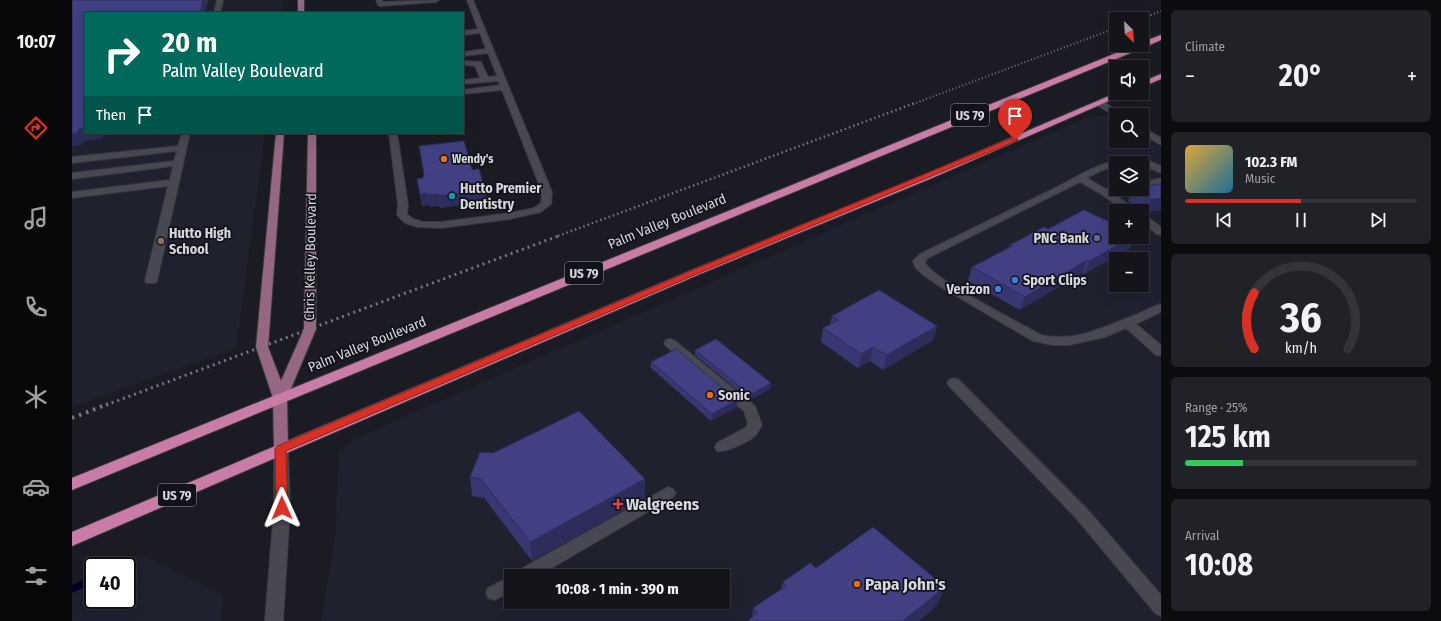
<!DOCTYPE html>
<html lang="en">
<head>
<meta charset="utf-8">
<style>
  :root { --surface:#14151a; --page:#212227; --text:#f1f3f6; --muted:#9d9fa2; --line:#333439; --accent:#d93025 }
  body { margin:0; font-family:"Fira Sans Condensed",sans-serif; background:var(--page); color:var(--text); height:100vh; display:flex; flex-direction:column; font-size:15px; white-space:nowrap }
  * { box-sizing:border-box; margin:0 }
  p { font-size:13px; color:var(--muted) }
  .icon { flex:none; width:22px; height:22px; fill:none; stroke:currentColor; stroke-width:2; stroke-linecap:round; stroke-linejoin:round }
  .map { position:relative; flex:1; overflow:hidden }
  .sheet { display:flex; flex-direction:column; gap:10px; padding:10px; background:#0b0c0e; width:280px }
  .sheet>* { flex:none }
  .guide { position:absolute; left:12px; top:12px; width:380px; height:122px; border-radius:0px; box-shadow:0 4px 16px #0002,0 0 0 1px var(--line); background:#00695c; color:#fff; overflow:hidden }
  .needle { width:26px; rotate:156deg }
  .tools { position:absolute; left:1037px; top:12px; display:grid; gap:8px }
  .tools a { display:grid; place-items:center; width:40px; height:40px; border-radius:0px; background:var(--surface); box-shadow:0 4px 16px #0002,0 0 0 1px var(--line); font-size:20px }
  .speed { position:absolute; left:12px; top:557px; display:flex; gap:8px; font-size:20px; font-weight:700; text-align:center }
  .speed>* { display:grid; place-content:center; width:52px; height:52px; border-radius:50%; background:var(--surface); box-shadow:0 4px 16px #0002,0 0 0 1px var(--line); line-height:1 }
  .speed .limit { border:2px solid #111; border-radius:6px; background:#fff; color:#111 }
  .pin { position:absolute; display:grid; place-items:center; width:34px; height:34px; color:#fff; margin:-41px -17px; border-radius:50% 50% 50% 0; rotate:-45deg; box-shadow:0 0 4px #0007 }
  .pin .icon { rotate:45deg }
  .me { position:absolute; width:44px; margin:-22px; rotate:359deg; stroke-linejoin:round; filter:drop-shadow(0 0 3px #0008) }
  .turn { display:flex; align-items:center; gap:14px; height:84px; padding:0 12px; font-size:18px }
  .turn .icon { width:52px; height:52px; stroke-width:2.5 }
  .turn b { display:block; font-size:28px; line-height:34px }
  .then { display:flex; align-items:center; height:38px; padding:0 12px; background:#0003; gap:8px; font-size:15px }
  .big { font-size:30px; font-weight:700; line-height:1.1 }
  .sheet .widget { flex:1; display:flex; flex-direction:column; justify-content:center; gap:6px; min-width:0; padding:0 14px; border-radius:6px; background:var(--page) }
  .sheet .dial { align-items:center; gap:0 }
  .dial svg { height:104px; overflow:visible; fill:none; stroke:var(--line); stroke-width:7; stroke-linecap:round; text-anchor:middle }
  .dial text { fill:var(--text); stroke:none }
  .song { display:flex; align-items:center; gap:12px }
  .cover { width:48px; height:48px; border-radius:6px; background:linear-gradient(135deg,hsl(40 70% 55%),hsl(200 70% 35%)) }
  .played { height:4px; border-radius:2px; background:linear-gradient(90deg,var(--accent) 50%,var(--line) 50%) }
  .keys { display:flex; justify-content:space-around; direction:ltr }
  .heat { display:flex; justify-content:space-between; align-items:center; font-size:22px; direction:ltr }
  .charge { height:6px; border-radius:3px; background:linear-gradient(90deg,#34c759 25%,var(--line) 0) }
  .trip { position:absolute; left:432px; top:569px; width:226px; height:40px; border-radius:0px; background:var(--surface); box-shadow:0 4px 16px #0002,0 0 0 1px var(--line); font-weight:700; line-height:40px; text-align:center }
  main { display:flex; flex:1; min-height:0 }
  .dock { display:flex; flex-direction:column; width:72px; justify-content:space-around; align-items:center; background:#08080a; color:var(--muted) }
  .dock .icon { width:28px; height:28px }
  .dock .active { color:var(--accent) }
  .dock b { font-size:18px; color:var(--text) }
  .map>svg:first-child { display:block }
</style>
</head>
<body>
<main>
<nav class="dock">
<b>10:07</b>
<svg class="icon active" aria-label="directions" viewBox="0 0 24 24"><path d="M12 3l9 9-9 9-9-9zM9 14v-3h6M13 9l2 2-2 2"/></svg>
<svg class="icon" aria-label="music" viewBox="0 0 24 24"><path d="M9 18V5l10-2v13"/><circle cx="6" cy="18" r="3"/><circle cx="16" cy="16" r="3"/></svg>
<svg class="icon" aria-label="phone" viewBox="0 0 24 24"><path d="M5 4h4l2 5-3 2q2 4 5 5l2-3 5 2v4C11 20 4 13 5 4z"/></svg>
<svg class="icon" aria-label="climate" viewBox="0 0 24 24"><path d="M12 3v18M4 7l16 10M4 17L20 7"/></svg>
<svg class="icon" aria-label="car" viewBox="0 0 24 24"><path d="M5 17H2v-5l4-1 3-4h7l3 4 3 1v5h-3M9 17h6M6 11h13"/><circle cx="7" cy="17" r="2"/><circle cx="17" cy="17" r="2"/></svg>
<svg class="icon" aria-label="filters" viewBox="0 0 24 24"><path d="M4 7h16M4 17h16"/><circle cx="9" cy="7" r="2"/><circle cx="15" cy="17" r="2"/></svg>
</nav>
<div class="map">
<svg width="1089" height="621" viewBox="0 0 1089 621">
  <rect width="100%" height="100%" fill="#1b1c23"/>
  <g fill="#20212f" fill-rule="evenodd">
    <polygon points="0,0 211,0 209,13 13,13 13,133 193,133 164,348 0,407"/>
    <path d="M1030,115L1044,119V141H1070V135L1089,147V621H249L264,531L266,453L282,439L1018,116ZM1044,163H1070V189H1044ZM1044,211H1070V237H1044ZM1044,259H1070V285H1044ZM439,576H651V602H439Z"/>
    <polygon points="69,554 152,595 149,621 0,621 0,584 21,575 21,600 55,600 55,566 41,566"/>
  </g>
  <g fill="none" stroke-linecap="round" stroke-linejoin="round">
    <g stroke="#000024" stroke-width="7">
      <polyline points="49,566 52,565"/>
      <polyline points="0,589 21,579"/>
    </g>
    <defs>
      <g id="minor">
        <polygon points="145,0 151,0 148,13 142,13"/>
        <polygon points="304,0 310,0 311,2 367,0 364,2 308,6 306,5"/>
        <polygon points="395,0 401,0 480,192 479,204 469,212 438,219 369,228 346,227 333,223 325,215 326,205 317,133 325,133 336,205 335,214 341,219 351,222 369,222 438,213 462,208 469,203 470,192 430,90 391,94 391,90 428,85 426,81 391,84 391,80 408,78 403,66 391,65 391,61 409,62 416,77 425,76 416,53 391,56 391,52 414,49 408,33 391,35 391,31 406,29"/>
        <polygon points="1028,100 1031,101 1051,115 1044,115 1044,117 1025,105 1024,103"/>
        <polygon points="1070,127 1089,138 1089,145 1070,134"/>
        <polygon points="110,133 118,133 85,281 83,283 75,283 73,281 96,186 0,198 0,192 98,180 101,166 0,179 0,173 102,161 105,151 0,163 0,157 106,146"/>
        <path d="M1058,158C1069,158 1079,161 1089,166V173L1070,165V163H1044V166L1028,171L1015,178L1034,189L1044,187V189H1054L1052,191L1041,193L1065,211H1053L1029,194L1008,182L856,258L853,262C858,278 949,323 969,335C1004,342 1026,329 1058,317C1068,314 1078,307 1089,304V312L1064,324L1089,345V356L1084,355L1054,328L1033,337L997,345H981L961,341L867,286L851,275L843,267L841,261L848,254C891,233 934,212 977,191C1006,177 1024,162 1058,158Z"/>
        <polygon points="1089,178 1089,184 1070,188 1070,182"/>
        <polygon points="1070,215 1074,216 1089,227 1089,235 1085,234 1070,223"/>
        <path d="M598,339L602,340L683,406L690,425C688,428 686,433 683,436C676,442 653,453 645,451L643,447L645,443L673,428L676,424L672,411L594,346L592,343L594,340Z"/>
        <polygon points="882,378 887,380 1016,510 1089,595 1089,616 1083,613 1004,518 877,386 875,383 877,380"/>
        <polygon points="209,444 214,445 216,449 218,508 211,621 193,621 202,508 202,449 204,445"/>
        <polygon points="596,487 601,489 604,493 601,497 466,576 443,576 445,571"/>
        <polygon points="439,576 439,592 422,600 416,598 414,593 416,588"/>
      </g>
      <g id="major">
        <rect x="226" y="0" width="6" height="13"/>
        <polygon points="204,133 212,133 196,347 209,381 232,329 236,133 244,133 244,329 215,398 216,449 214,453 209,454 204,453 202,449 201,398 184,347"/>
      </g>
      <g id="highway">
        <polygon points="1089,35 1089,40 1073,47 0,490 0,478 1064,45 1070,45 1070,42"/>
        <polygon points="1089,74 1089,79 1070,87 1070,82"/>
        <polygon points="1044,93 1055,93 860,178 628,274 0,546 0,532 620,270 854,174"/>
      </g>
    </defs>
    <use href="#minor" stroke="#38383f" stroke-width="2"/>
    <use href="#major" stroke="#38383f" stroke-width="2"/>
    <use href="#highway" stroke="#38383f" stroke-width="2"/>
    <use href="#minor" fill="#474851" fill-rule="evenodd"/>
    <use href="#major" fill="#956783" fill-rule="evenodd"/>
    <use href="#highway" fill="#c97ca5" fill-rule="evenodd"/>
    <g stroke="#76777d" stroke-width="2" stroke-dasharray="1 2.5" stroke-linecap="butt">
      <polyline points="1069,19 1089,11"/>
      <polyline points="841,104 1044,28"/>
    </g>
    <polyline stroke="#76777d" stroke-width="2.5" stroke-dasharray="1.5 3" stroke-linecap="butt" points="486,236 843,103"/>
    <polyline stroke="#76777d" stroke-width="3" stroke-dasharray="2 4" stroke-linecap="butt" points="34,405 489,235"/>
    <polyline stroke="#76777d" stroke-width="4" stroke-dasharray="2.5 5" stroke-linecap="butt" points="0,418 36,404"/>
  </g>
  <g fill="#373771">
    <polygon points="400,170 413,190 415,201 368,208 367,206 357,207 357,205 350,206 345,179"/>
    <polygon points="1089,184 1089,210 1074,212 1056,201 1061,189 1070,189"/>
    <polygon points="976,229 1058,248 1012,274 1010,273 948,310 896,281 900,267 937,247 938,245"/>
    <polygon points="760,316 865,326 861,340 811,370 798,361 786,368 749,342 751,328 758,325"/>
    <polygon points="623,350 699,383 699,388 678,400 623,355"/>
    <polygon points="579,362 665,407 639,421 579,368"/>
    <polygon points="398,477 573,498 460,561 412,498 400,496"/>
    <polygon points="744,568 865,605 847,621 675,621 680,618 681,608 709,589 711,582"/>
  </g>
  <g fill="#2d2d5c">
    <polygon points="131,0 136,0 133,13 128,13"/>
    <polygon points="13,128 13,133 39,133 39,134 32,135 30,139 12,141 9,145 0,146 0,134 7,129"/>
    <polygon points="413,190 415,201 368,208 366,196"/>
    <polygon points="355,193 357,205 350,206 348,194"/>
    <polygon points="366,194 367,206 357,207 356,195"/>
    <polygon points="1089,198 1089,210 1074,212 1079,200"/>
    <polygon points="1060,237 1063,237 1058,248 1012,274 1018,261"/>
    <polygon points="1015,260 1010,273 948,310 953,297"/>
    <polygon points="865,326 861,340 811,370 815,355"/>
    <polygon points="801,347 798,361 786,368 789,354"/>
    <polygon points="699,383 699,388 678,400 678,395"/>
    <polygon points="665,400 665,407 639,421 640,414"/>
    <polygon points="573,479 573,498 460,561 458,542"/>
    <polygon points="873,587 865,605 847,621 831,621"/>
  </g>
  <g fill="#404083" stroke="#2d2d5c">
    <polygon points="0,0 131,0 128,13 13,13 13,128 7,129 5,133 0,134"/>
    <polygon points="392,141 400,170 407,169 413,190 366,196 366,194 356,195 355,193 348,194 345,179 351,178 352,174 347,146"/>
    <polygon points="1089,184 1089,198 1079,200 1063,189 1070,189 1070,187"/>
    <polygon points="1012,210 1044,225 1044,237 1060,237 1018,261 1015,260 953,297 900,267 941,246 938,245 972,227 976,229"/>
    <polygon points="807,290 865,326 815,355 801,347 789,354 751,328 767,320 760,316"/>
    <polygon points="644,339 699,383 678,395 623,350"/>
    <polygon points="604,349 665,400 640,414 579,362"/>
    <polygon points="507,411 573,479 458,542 409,479 398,477 408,452 421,453"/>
    <polygon points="801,527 873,587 831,621 675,621 686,613 681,608 714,586 711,582 738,563 744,568"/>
  </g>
  <polygon fill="#d93025" stroke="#8d1f18" points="940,138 946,140 627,273 214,451 216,508 214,512 210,513 206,512 204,508 203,449 205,446 621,270"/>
  <g fill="#e8710a" stroke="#12131a" stroke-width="1.5">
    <circle cx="372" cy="159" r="4"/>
    <circle cx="638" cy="395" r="4"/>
    <circle cx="785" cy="584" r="4"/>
  </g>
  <circle fill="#0f9aa8" stroke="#12131a" stroke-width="1.5" cx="380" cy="196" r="4"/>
  <circle fill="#5c6f8a" stroke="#12131a" stroke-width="1.5" cx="1025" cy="238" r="4"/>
  <circle fill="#8d6e63" stroke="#12131a" stroke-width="1.5" cx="89" cy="241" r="4"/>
  <g fill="#3f7fe0" stroke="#12131a" stroke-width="1.5">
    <circle cx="943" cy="280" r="4"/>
    <circle cx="926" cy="289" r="4"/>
  </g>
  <path fill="#e0444e" stroke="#12131a" stroke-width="1.5" d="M544 498h4v4h4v4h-4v4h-4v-4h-4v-4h4z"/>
  <g text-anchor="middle" stroke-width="3.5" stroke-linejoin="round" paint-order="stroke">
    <g font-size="12" font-weight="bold" fill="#d6d7dc" stroke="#12131a" text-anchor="start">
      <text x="380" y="163">Wendy's</text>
    </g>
    <g fill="#12131a" stroke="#9b9ca2" stroke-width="1">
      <rect x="879" y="104" width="38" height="22" rx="3"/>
      <rect x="493" y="262" width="38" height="22" rx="3"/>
      <rect x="86" y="484" width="38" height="22" rx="3"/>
    </g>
    <g font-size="13" font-weight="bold" fill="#d6d7dc">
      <text x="898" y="120">US 79</text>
      <text x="512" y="278">US 79</text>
      <text x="105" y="500">US 79</text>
    </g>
    <g font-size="14" font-weight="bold" fill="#d6d7dc" stroke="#12131a" text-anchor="start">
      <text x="388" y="193">Hutto Premier<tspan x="388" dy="16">Dentistry</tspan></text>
      <text x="97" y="238">Hutto High<tspan x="97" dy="16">School</tspan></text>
      <text x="1017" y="243" text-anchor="end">PNC Bank</text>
      <text x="951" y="285">Sport Clips</text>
      <text x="918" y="294" text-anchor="end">Verizon</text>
      <text x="646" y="400">Sonic</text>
    </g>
    <g font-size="14" fill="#d6d7dc" stroke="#12131a">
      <text transform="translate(595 221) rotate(-22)" y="5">Palm Valley Boulevard</text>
      <text transform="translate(238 257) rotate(-89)" y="5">Chris Kelley Boulevard</text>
      <text transform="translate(295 344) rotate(-22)" y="5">Palm Valley Boulevard</text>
    </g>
    <g font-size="17" font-weight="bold" fill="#d6d7dc" stroke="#12131a" text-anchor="start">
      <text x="554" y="510">Walgreens</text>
      <text x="793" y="590">Papa John's</text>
    </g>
  </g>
</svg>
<div class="tools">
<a><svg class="needle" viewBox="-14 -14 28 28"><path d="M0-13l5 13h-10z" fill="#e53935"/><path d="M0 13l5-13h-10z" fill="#9d9fa2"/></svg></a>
<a><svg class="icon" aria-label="sound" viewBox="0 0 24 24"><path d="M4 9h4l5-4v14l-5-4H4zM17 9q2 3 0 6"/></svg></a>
<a><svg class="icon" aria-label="search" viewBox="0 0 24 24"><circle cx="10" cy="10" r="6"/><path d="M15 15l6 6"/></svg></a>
<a><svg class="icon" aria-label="layers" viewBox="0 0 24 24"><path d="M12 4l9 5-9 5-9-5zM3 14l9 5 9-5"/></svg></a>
<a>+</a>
<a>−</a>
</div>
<div class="speed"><div class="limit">40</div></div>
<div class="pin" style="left:943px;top:140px;background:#d93025"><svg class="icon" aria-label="arrive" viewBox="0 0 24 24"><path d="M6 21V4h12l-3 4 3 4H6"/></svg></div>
<svg class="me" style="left:210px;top:508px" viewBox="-20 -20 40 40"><path d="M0-17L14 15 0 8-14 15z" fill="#d93025" stroke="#fff" stroke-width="4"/></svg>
<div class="trip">10:08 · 1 min · 390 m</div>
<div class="guide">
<div class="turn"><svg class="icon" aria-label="right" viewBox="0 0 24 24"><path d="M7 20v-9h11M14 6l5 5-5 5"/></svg><div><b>20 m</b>Palm Valley Boulevard</div></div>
<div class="then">Then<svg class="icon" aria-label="arrive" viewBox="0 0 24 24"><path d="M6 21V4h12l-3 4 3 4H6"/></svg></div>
</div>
</div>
<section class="sheet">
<div class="widget"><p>Climate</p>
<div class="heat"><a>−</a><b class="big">20°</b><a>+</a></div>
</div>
<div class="widget">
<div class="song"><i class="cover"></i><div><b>102.3 FM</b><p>Music</p></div></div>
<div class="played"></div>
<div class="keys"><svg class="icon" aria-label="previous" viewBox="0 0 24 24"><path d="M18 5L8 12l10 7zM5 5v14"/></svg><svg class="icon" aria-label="pause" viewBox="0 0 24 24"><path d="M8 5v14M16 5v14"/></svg><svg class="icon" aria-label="next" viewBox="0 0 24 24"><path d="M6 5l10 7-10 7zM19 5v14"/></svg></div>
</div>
<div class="widget dial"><svg viewBox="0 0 100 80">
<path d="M14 69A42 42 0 1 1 86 69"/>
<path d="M14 69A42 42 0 0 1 14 26" stroke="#d93025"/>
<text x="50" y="56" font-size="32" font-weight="700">36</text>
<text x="50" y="72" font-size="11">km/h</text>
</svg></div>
<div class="widget"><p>Range · 25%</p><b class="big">125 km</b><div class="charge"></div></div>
<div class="widget"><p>Arrival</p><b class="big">10:08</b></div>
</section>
</main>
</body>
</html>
